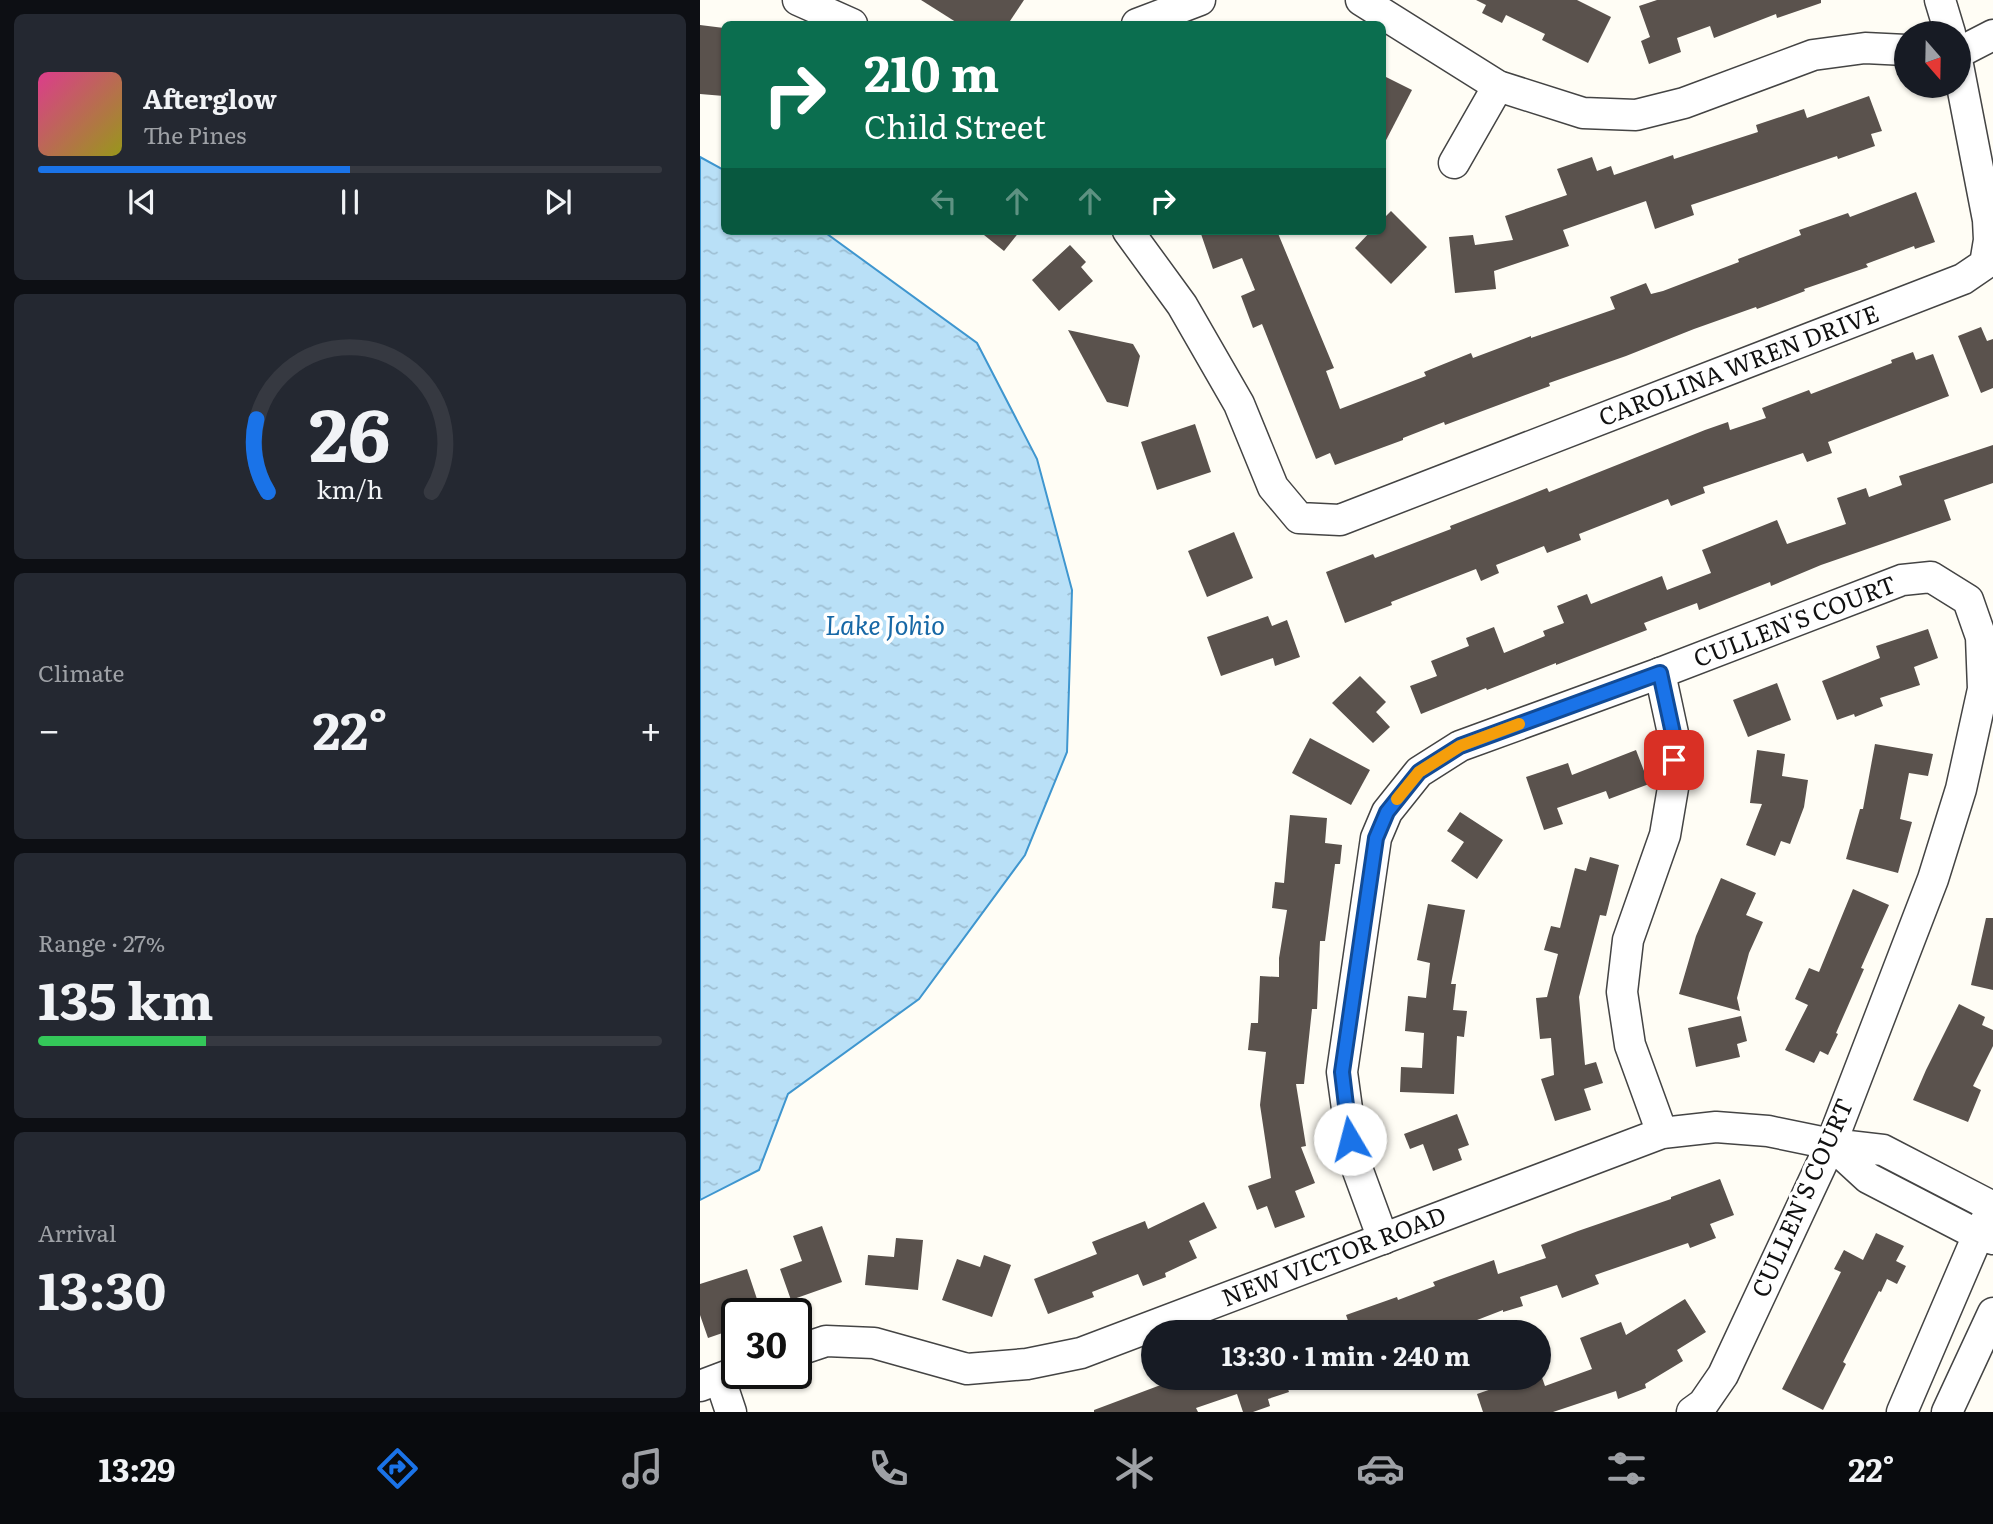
<!DOCTYPE html>
<html lang="en">
<head>
<meta charset="utf-8">
<style>
  :root { --surface:#171b24; --page:#242831; --text:#f1f3f6; --muted:#9ea1a6; --line:#363941; --accent:#1a73e8 }
  body { margin:0; font-family:Literata,serif; background:var(--page); color:var(--text); height:100vh; display:flex; flex-direction:column; font-size:26px; white-space:nowrap }
  * { box-sizing:border-box; margin:0 }
  p { font-size:23px; color:var(--muted) }
  .icon { flex:none; width:38px; height:38px; fill:none; stroke:currentColor; stroke-width:2; stroke-linecap:round; stroke-linejoin:round }
  .map { position:relative; flex:1; overflow:hidden }
  .drawer { display:flex; flex-direction:column; gap:14px; padding:14px; background:#0d0f14; width:700px }
  .drawer>* { flex:none }
  .hud { position:absolute; left:21px; top:21px; width:665px; height:214px; border-radius:10px; box-shadow:0 2px 5px #0004; background:#0b6e4f; color:#fff; overflow:hidden }
  .needle { width:46px; rotate:160deg }
  .controls { position:absolute; left:1194px; top:21px; display:grid; gap:14px }
  .controls a { display:grid; place-items:center; width:77px; height:77px; border-radius:50%; background:var(--surface); box-shadow:0 2px 5px #0004; font-size:35px }
  .speed { position:absolute; left:21px; top:1298px; display:flex; gap:14px; font-size:35px; font-weight:700; text-align:center }
  .speed>* { display:grid; place-content:center; width:91px; height:91px; border-radius:50%; background:var(--surface); box-shadow:0 2px 5px #0004; line-height:1 }
  .speed .limit { border:4px solid #111; border-radius:10px; background:#fff; color:#111 }
  .pin { position:absolute; display:grid; place-items:center; width:60px; height:60px; color:#fff; margin:-30px; border-radius:14px; box-shadow:0 4px 10px #0006 }
  .me { position:absolute; width:77px; margin:-38px; rotate:352deg; stroke-linejoin:round; filter:drop-shadow(0 0 5px #0008) }
  .turn { display:flex; align-items:center; gap:24px; height:147px; padding:0 28px; font-size:32px }
  .turn .icon { width:91px; height:91px; stroke-width:2.5 }
  .turn b { display:block; font-size:49px; line-height:60px }
  .lanes { display:flex; align-items:center; height:66px; padding:0 28px; background:#0003; justify-content:center; gap:35px; direction:ltr }
  .lanes .off { opacity:.35 }
  .big { font-size:52px; font-weight:700; line-height:1.1 }
  .drawer .card { flex:1; display:flex; flex-direction:column; justify-content:center; gap:10px; min-width:0; padding:0 24px; border-radius:10px; background:var(--page) }
  .drawer .dial { align-items:center; gap:0 }
  .dial svg { height:182px; overflow:visible; fill:none; stroke:var(--line); stroke-width:7; stroke-linecap:round; text-anchor:middle }
  .dial text { fill:var(--text); stroke:none }
  .song { display:flex; align-items:center; gap:21px }
  .cover { width:84px; height:84px; border-radius:10px; background:linear-gradient(135deg,hsl(330 70% 55%),hsl(60 70% 35%)) }
  .played { height:7px; border-radius:4px; background:linear-gradient(90deg,var(--accent) 50%,var(--line) 50%) }
  .keys { display:flex; justify-content:space-around; direction:ltr }
  .heat { display:flex; justify-content:space-between; align-items:center; font-size:38px; direction:ltr }
  .charge { height:10px; border-radius:5px; background:linear-gradient(90deg,#34c759 27%,var(--line) 0) }
  .trip { position:absolute; left:441px; top:1320px; width:410px; height:70px; border-radius:35px; background:var(--surface); box-shadow:0 2px 5px #0004; font-weight:700; line-height:70px; text-align:center }
  .tab-bar { display:flex; height:112px; justify-content:space-around; align-items:center; background:#090b0e; color:var(--muted) }
  .tab-bar .icon { width:49px; height:49px }
  .tab-bar .on { color:var(--accent) }
  .tab-bar b { font-size:32px; color:var(--text) }
  main { display:flex; flex:1; min-height:0 }
  .map>svg:first-child { display:block }
</style>
</head>
<body>
<main>
<section class="drawer">
<div class="card">
<div class="song"><i class="cover"></i><div><b>Afterglow</b><p>The Pines</p></div></div>
<div class="played"></div>
<div class="keys"><svg class="icon" aria-label="previous" viewBox="0 0 24 24"><path d="M18 5L8 12l10 7zM5 5v14"/></svg><svg class="icon" aria-label="pause" viewBox="0 0 24 24"><path d="M8 5v14M16 5v14"/></svg><svg class="icon" aria-label="next" viewBox="0 0 24 24"><path d="M6 5l10 7-10 7zM19 5v14"/></svg></div>
</div>
<div class="card dial"><svg viewBox="0 0 100 80">
<path d="M14 69A42 42 0 1 1 86 69"/>
<path d="M14 69A42 42 0 0 1 9 37" stroke="#1a73e8"/>
<text x="50" y="56" font-size="32" font-weight="700">26</text>
<text x="50" y="72" font-size="11">km/h</text>
</svg></div>
<div class="card"><p>Climate</p>
<div class="heat"><a>−</a><b class="big">22°</b><a>+</a></div>
</div>
<div class="card"><p>Range · 27%</p><b class="big">135 km</b><div class="charge"></div></div>
<div class="card"><p>Arrival</p><b class="big">13:30</b></div>
</section>
<div class="map">
<svg width="1293" height="1412" viewBox="0 0 1293 1412">
  <defs>
    <pattern id="water-ripples" width="26" height="14" patternUnits="userSpaceOnUse" patternTransform="scale(1.75)"><rect width="26" height="14" fill="#b9e0f7"/><path d="M2 4q2-2 4 0t4 0M15 11q2-2 4 0t4 0" fill="none" stroke="#9ebfd3"/></pattern>
  </defs>
  <rect width="100%" height="100%" fill="#fffdf5"/>
  <polygon fill="url(#water-ripples)" stroke="#3f96cf" stroke-width="2" points="0,157 24,170 24,231 123,231 277,343 337,459 372,590 367,752 325,855 219,999 88,1094 59,1170 0,1200"/>
  <g fill="#5a524d">
    <polygon points="221,0 324,0 308,24 259,24"/>
    <polygon points="776,0 877,0 911,17 888,63 842,40 845,34 806,15 802,23 782,13 786,5"/>
    <polygon points="957,0 1121,0 1121,3 1077,18 1076,14 1014,38 1010,26 977,38 981,52 949,64 941,41 950,37 939,6"/>
    <polygon points="0,25 24,28 24,96 0,94"/>
    <polygon points="682,75 712,90 682,148"/>
    <polygon points="1169,96 1182,131 1171,134 1175,146 1138,159 1137,156 991,205 994,215 955,229 946,201 863,230 869,246 794,271 796,289 755,293 749,237 773,235 775,245 813,240 805,216 867,195 857,169 892,157 897,171 911,166 914,175 973,155 974,159 1058,132 1056,125 1104,109 1107,118"/>
    <polygon points="1216,192 1235,242 1215,249 1214,246 1166,264 1168,267 1104,289 1105,291 1057,309 1056,307 994,329 926,356 849,383 850,386 812,400 745,425 744,422 703,438 703,440 635,465 630,453 616,459 562,324 553,328 541,296 555,290 542,258 513,269 500,231 577,231 634,368 626,371 640,409 726,376 724,372 771,353 773,358 831,336 831,338 915,309 910,297 946,283 951,294 963,291 1039,262 1038,259 1101,235 1099,230 1148,213 1150,217"/>
    <polygon points="691,211 727,247 691,284 655,248 671,231 682,231 682,220"/>
    <polygon points="279,231 320,231 304,251"/>
    <polygon points="370,245 386,262 381,267 393,281 359,311 332,280"/>
    <polygon points="1281,327 1287,341 1293,339 1293,388 1281,393 1258,336"/>
    <polygon points="368,330 433,344 440,356 428,407 407,402"/>
    <polygon points="1213,352 1216,360 1233,354 1249,396 1128,442 1132,453 1107,462 1103,453 1003,487 1005,493 971,506 968,499 879,534 881,540 847,553 844,546 796,565 799,573 781,581 776,569 691,602 692,605 645,623 626,572 673,554 675,558 751,529 750,526 812,502 847,488 849,492 1005,430 1028,422 1030,430 1066,418 1062,408 1109,390 1111,394 1192,363 1191,360"/>
    <polygon points="495,424 511,472 457,490 441,442"/>
    <polygon points="1293,445 1293,483 1244,500 1251,520 1121,565 1071,586 1070,582 999,610 997,603 944,623 947,630 856,665 856,663 787,690 786,688 721,714 710,686 737,676 731,661 769,646 766,638 794,627 804,653 845,636 843,631 864,623 857,606 887,594 891,604 962,576 967,590 1011,573 1002,550 1077,520 1087,544 1146,524 1137,498 1166,488 1169,497 1202,485 1199,476"/>
    <polygon points="534,532 553,578 507,597 488,551"/>
    <polygon points="568,616 572,626 587,620 600,657 575,666 573,658 521,676 507,637"/>
    <polygon points="1228,629 1238,658 1214,667 1220,685 1180,698 1183,706 1155,717 1154,714 1137,720 1122,681 1180,658 1176,646"/>
    <polygon points="660,676 686,702 676,712 690,727 673,743 632,703"/>
    <polygon points="1077,683 1091,720 1048,737 1033,700"/>
    <polygon points="610,738 670,770 651,805 592,773"/>
    <polygon points="1175,744 1233,754 1228,776 1209,773 1200,819 1212,822 1198,873 1146,859 1160,809 1163,809"/>
    <polygon points="936,750 949,784 909,799 906,791 857,808 863,824 844,830 826,777 868,763 872,775"/>
    <polygon points="1057,750 1085,754 1082,776 1108,780 1104,807 1090,844 1081,841 1075,856 1046,845 1062,804 1050,803"/>
    <polygon points="760,812 803,840 777,879 751,861 764,842 747,831"/>
    <polygon points="590,815 627,818 625,843 642,845 640,864 635,864 625,941 620,941 617,1009 612,1009 604,1084 596,1084 606,1146 601,1147 615,1183 595,1191 605,1217 575,1228 567,1206 557,1210 548,1186 571,1178 560,1105 566,1052 548,1050 551,1023 558,1023 560,976 579,977 579,958 587,910 572,908 575,882 584,883"/>
    <polygon points="890,857 919,865 906,916 900,915 879,997 885,1065 896,1062 903,1083 884,1089 891,1110 855,1121 841,1079 854,1075 851,1038 840,1039 836,998 847,997 858,954 844,950 851,926 860,928 875,868 886,871"/>
    <polygon points="1021,878 1056,893 1046,915 1063,922 1049,953 1037,998 1040,1011 979,994 996,936"/>
    <polygon points="1153,889 1189,905 1161,968 1164,969 1136,1033 1138,1034 1128,1055 1120,1051 1114,1063 1085,1050 1108,1005 1095,999 1109,968 1119,972"/>
    <polygon points="728,904 765,910 751,984 756,984 753,1010 767,1011 764,1037 757,1036 754,1094 700,1092 701,1067 722,1068 724,1033 705,1031 708,996 726,998 730,963 717,960"/>
    <polygon points="1286,918 1293,918 1293,990 1271,985"/>
    <polygon points="1259,1004 1285,1017 1282,1025 1293,1030 1293,1046 1273,1086 1281,1090 1268,1122 1213,1100 1226,1070"/>
    <polygon points="1041,1016 1047,1041 1037,1044 1040,1057 996,1067 988,1028"/>
    <polygon points="757,1114 769,1145 758,1149 762,1160 733,1171 723,1144 710,1149 704,1134"/>
    <polygon points="1020,1179 1034,1215 1010,1224 1016,1238 990,1248 988,1243 895,1275 899,1284 862,1298 857,1285 820,1297 823,1306 803,1312 803,1310 746,1332 652,1332 646,1315 697,1297 698,1300 735,1286 733,1282 794,1260 798,1274 846,1258 841,1245 878,1231 971,1199 971,1197"/>
    <polygon points="504,1202 517,1228 489,1241 497,1258 465,1273 466,1277 443,1286 438,1274 392,1292 394,1297 348,1314 334,1279 397,1254 392,1242 445,1221 448,1229"/>
    <polygon points="122,1226 142,1282 91,1300 80,1269 102,1261 93,1236"/>
    <polygon points="1176,1233 1204,1246 1196,1261 1206,1266 1197,1284 1187,1279 1181,1292 1179,1291 1143,1362 1146,1364 1123,1410 1082,1389 1141,1272 1134,1269 1144,1250 1163,1260"/>
    <polygon points="196,1238 223,1240 218,1290 165,1285 168,1255 194,1257"/>
    <polygon points="284,1255 311,1265 292,1317 242,1300 257,1259 280,1267"/>
    <polygon points="47,1269 62,1314 37,1314 37,1328 8,1338 0,1315 0,1284"/>
    <polygon points="985,1299 1006,1332 977,1350 983,1361 945,1384 946,1388 918,1399 916,1391 853,1412 783,1412 777,1394 826,1377 838,1377 840,1372 845,1386 892,1369 880,1338 921,1322 926,1335"/>
    <polygon points="482,1377 584,1377 589,1392 568,1399 570,1406 553,1412 543,1412 537,1394 496,1408 498,1412 394,1412 394,1410"/>
  </g>
  <g fill="none" stroke-linecap="round" stroke-linejoin="round">
    <defs>
      <g id="minor">
        <polyline points="98,0 152,24"/>
        <polyline points="661,0 798,86 883,113 936,115 984,103 1113,55 1165,48 1206,50"/>
        <polyline points="1240,0 1250,33"/>
        <polyline points="437,24 500,0"/>
        <polyline points="1258,53 1293,35"/>
        <polyline points="754,163 798,86"/>
        <polyline points="428,231 482,305 539,404 573,487 599,518 640,520 1263,279 1285,264 1289,240 1288,220 1258,65"/>
        <polyline points="960,673 974,738 974,782 965,835 928,940 922,992 930,1045 962,1133"/>
        <polyline points="1131,1144 1168,1178 1278,1235 1293,1239"/>
        <polyline points="683,1239 654,1160 642,1072 676,838 687,812 719,772 760,746 960,673 1202,580 1231,577 1268,600 1281,637 1283,689 1261,789 1233,879 1131,1144 1023,1375 1003,1404 992,1412"/>
        <polyline points="96,1351 126,1341 174,1343 267,1369 327,1364 381,1353 962,1133 1016,1127 1068,1131 1131,1144 1183,1150 1293,1207"/>
        <polyline points="20,1379 31,1412"/>
        <polyline points="0,1386 37,1372"/>
        <polyline points="1202,1412 1278,1235 1293,1207"/>
        <polyline points="1247,1412 1293,1313"/>
      </g>
    </defs>
    <use href="#minor" stroke="#444" stroke-width="33"/>
    <use href="#minor" stroke="#fff" stroke-width="30"/>
  </g>
  <g fill="none" stroke-linecap="round" stroke-linejoin="round">
    <defs>
      <polyline id="route" points="650,1139 642,1072 676,838 687,812 719,772 760,746 960,673 974,738 974,760"/>
    </defs>
    <use href="#route" stroke="#114b97" stroke-width="18"/>
    <use href="#route" stroke="#1a73e8" stroke-width="12"/>
    <polyline stroke="#f59e0b" stroke-width="12" points="697,799 719,772 760,746 819,724"/>
  </g>
  <g text-anchor="middle" stroke-width="7" stroke-linejoin="round" paint-order="stroke">
    <g font-size="24" fill="#111" stroke="#fff">
      <text transform="translate(1039 366) rotate(-21)" y="8">CAROLINA WREN DRIVE</text>
      <text transform="translate(1095 622) rotate(-21)" y="8">CULLEN'S COURT</text>
      <text transform="translate(1103 1198) rotate(-66)" y="8">CULLEN'S COURT</text>
      <text transform="translate(634 1257) rotate(-21)" y="8">NEW VICTOR ROAD</text>
    </g>
    <g font-size="26" font-style="italic" fill="#1768a6" stroke="#fff">
      <text x="185" y="635">Lake Johio</text>
    </g>
  </g>
</svg>
<div class="controls">
<a><svg class="needle" viewBox="-14 -14 28 28"><path d="M0-13l5 13h-10z" fill="#e53935"/><path d="M0 13l5-13h-10z" fill="#9ea1a6"/></svg></a>
</div>
<div class="speed"><div class="limit">30</div></div>
<div class="pin" style="left:974px;top:760px;background:#d93025"><svg class="icon" aria-label="arrive" viewBox="0 0 24 24"><path d="M6 21V4h12l-3 4 3 4H6"/></svg></div>
<svg class="me" style="left:650px;top:1139px" viewBox="-20 -20 40 40"><circle r="19" fill="#fff"/><path d="M0-13L10 11 0 6-10 11z" fill="#1a73e8"/></svg>
<div class="trip">13:30 · 1 min · 240 m</div>
<div class="hud">
<div class="turn"><svg class="icon" aria-label="right" viewBox="0 0 24 24"><path d="M7 20v-9h11M14 6l5 5-5 5"/></svg><div><b>210 m</b>Child Street</div></div>
<div class="lanes"><svg class="icon off" aria-label="left" viewBox="0 0 24 24"><path d="M17 20v-9H6M10 6l-5 5 5 5"/></svg><svg class="icon off" aria-label="ahead" viewBox="0 0 24 24"><path d="M12 20V5M6 11l6-6 6 6"/></svg><svg class="icon off" aria-label="ahead" viewBox="0 0 24 24"><path d="M12 20V5M6 11l6-6 6 6"/></svg><svg class="icon" aria-label="right" viewBox="0 0 24 24"><path d="M7 20v-9h11M14 6l5 5-5 5"/></svg></div>
</div>
</div>
</main>
<nav class="tab-bar">
<b>13:29</b>
<svg class="icon on" aria-label="directions" viewBox="0 0 24 24"><path d="M12 3l9 9-9 9-9-9zM9 14v-3h6M13 9l2 2-2 2"/></svg>
<svg class="icon" aria-label="music" viewBox="0 0 24 24"><path d="M9 18V5l10-2v13"/><circle cx="6" cy="18" r="3"/><circle cx="16" cy="16" r="3"/></svg>
<svg class="icon" aria-label="phone" viewBox="0 0 24 24"><path d="M5 4h4l2 5-3 2q2 4 5 5l2-3 5 2v4C11 20 4 13 5 4z"/></svg>
<svg class="icon" aria-label="climate" viewBox="0 0 24 24"><path d="M12 3v18M4 7l16 10M4 17L20 7"/></svg>
<svg class="icon" aria-label="car" viewBox="0 0 24 24"><path d="M5 17H2v-5l4-1 3-4h7l3 4 3 1v5h-3M9 17h6M6 11h13"/><circle cx="7" cy="17" r="2"/><circle cx="17" cy="17" r="2"/></svg>
<svg class="icon" aria-label="filters" viewBox="0 0 24 24"><path d="M4 7h16M4 17h16"/><circle cx="9" cy="7" r="2"/><circle cx="15" cy="17" r="2"/></svg>
<b>22°</b>
</nav>
</body>
</html>
